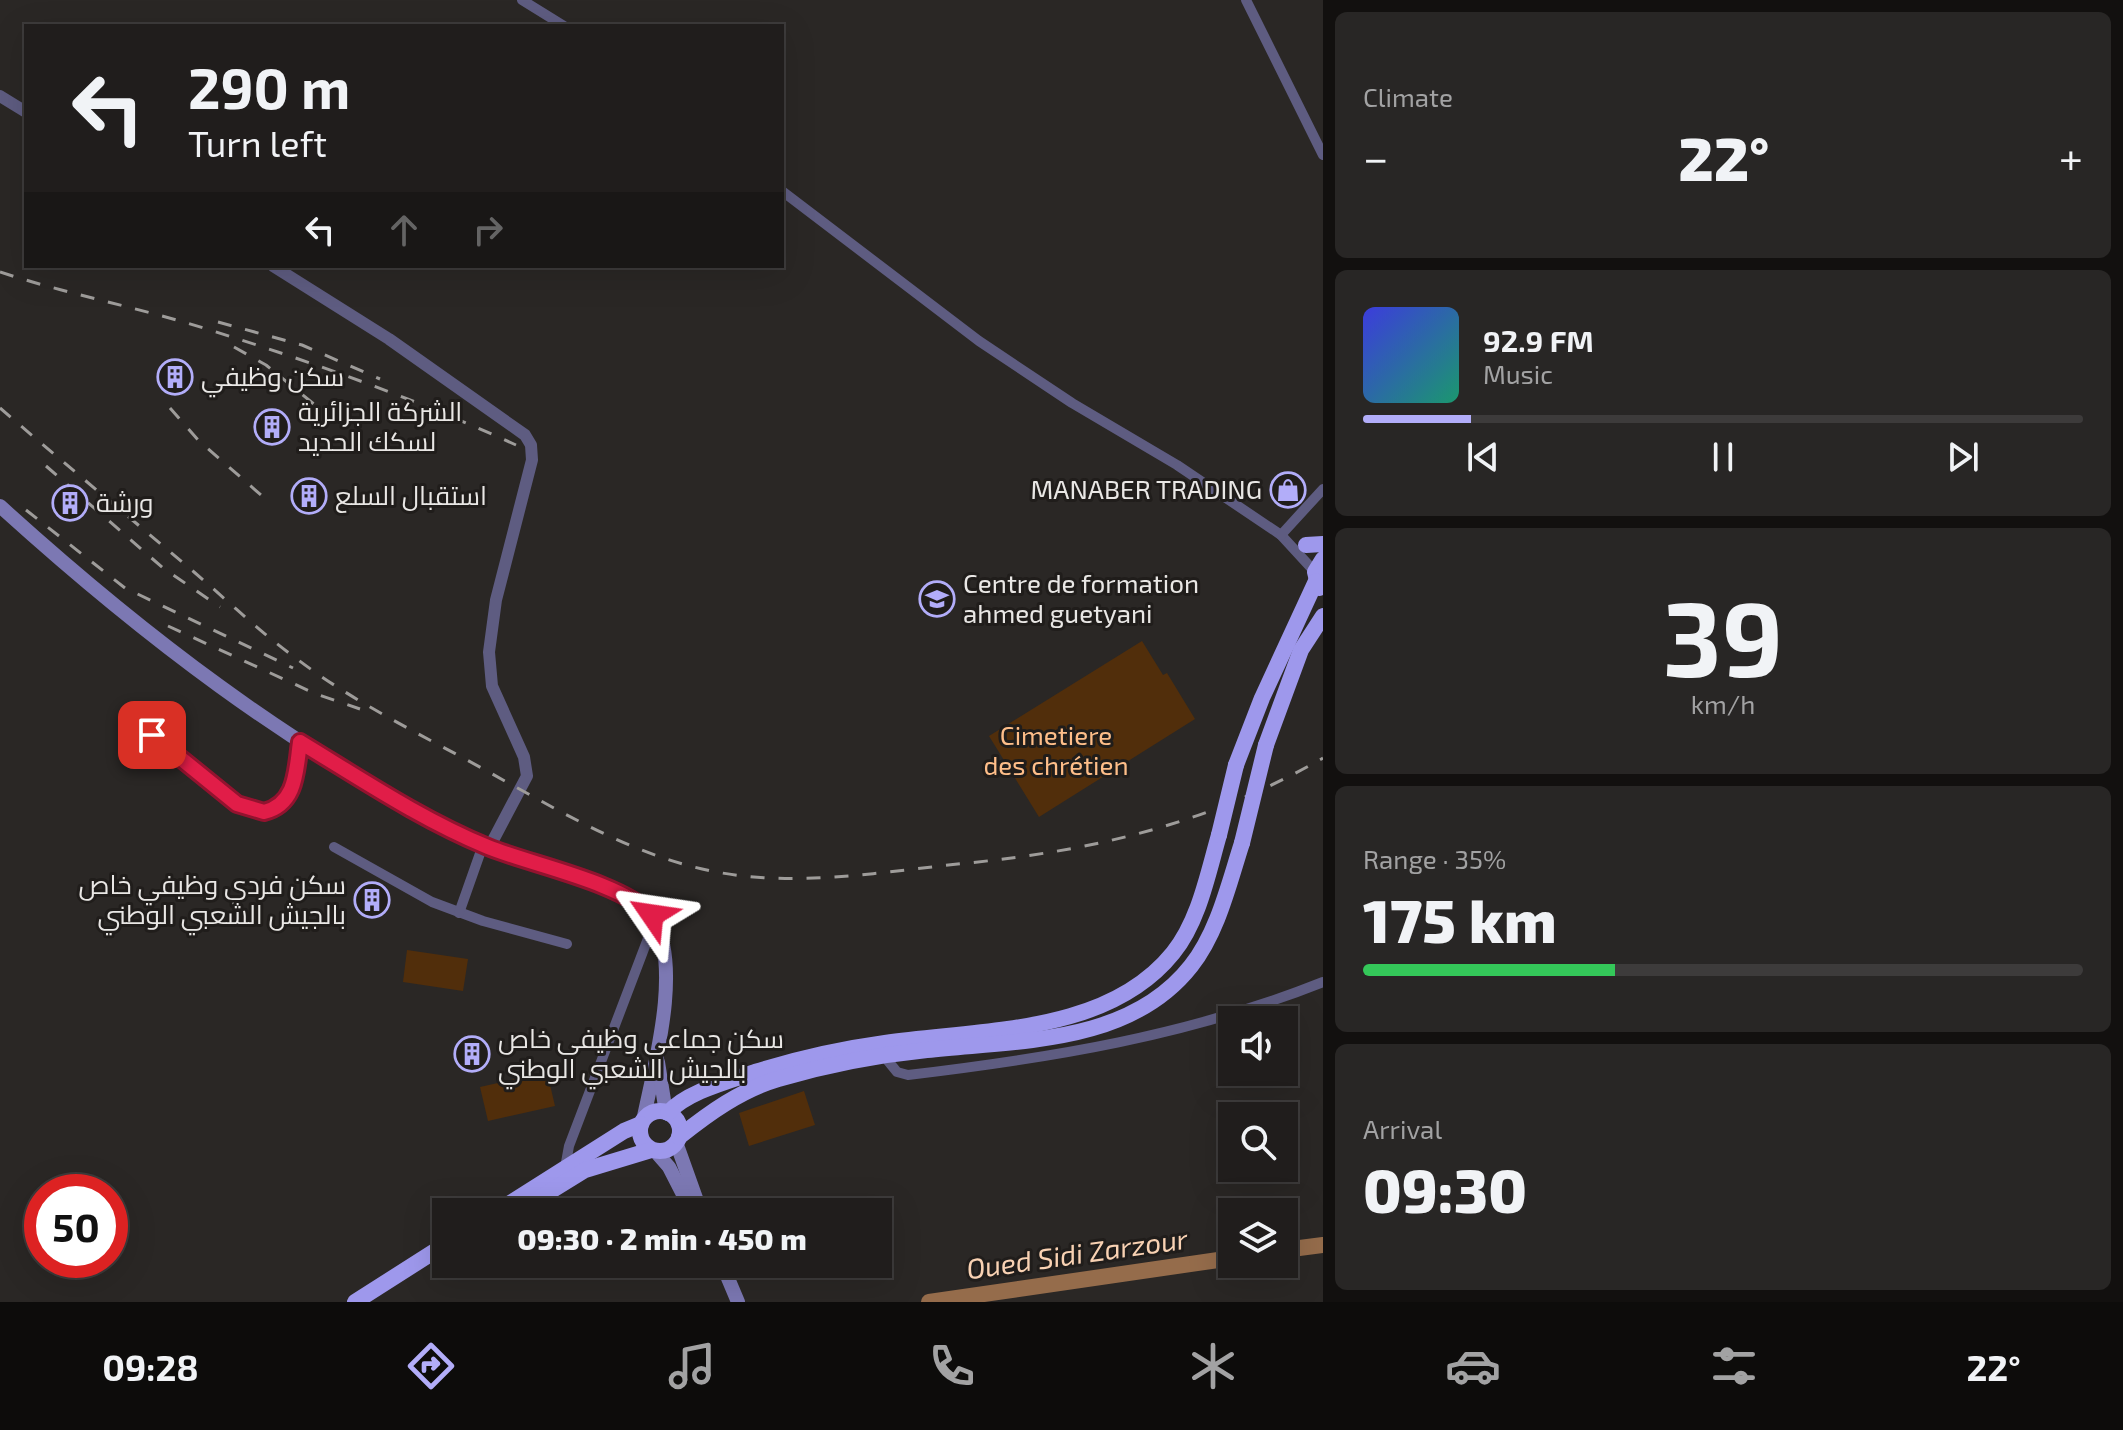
<!DOCTYPE html>
<html lang="en">
<head>
<meta charset="utf-8">
<style>
  :root { --surface:#201d1c; --page:#282625; --text:#f1f3f6; --muted:#a2a2a3; --line:#3d3b3b; --accent:#b2adf9 }
  body { margin:0; font-family:"Exo 2",Cairo,sans-serif; background:var(--page); color:var(--text); height:100vh; display:flex; flex-direction:column; font-size:30px; white-space:nowrap }
  * { box-sizing:border-box; margin:0 }
  p { font-size:26px; color:var(--muted) }
  .icon { flex:none; width:44px; height:44px; fill:none; stroke:currentColor; stroke-width:2; stroke-linecap:round; stroke-linejoin:round }
  .map { position:relative; flex:1; overflow:hidden }
  .drawer { display:flex; flex-direction:column; gap:12px; padding:12px; background:#12100f; width:800px }
  .drawer>* { flex:none }
  .banner { position:absolute; left:24px; top:24px; width:760px; height:244px; border-radius:0px; box-shadow:0 8px 32px #0002,0 0 0 2px var(--line); background:#201d1c; color:var(--text); overflow:hidden }
  .buttons { position:absolute; left:1218px; top:1006px; display:grid; gap:16px }
  .buttons a { display:grid; place-items:center; width:80px; height:80px; border-radius:0px; background:var(--surface); box-shadow:0 8px 32px #0002,0 0 0 2px var(--line); font-size:40px }
  .speed { position:absolute; left:24px; top:1174px; display:flex; gap:16px; font-size:40px; font-weight:700; text-align:center }
  .speed>* { display:grid; place-content:center; width:104px; height:104px; border-radius:50%; background:var(--surface); box-shadow:0 8px 32px #0002,0 0 0 2px var(--line); line-height:1 }
  .speed .limit { border:12px solid #d22; background:#fff; color:#111 }
  .pin { position:absolute; display:grid; place-items:center; width:68px; height:68px; color:#fff; margin:-34px; border-radius:16px; box-shadow:0 4px 12px #0006 }
  .me { position:absolute; width:88px; margin:-44px; rotate:302deg; stroke-linejoin:round; filter:drop-shadow(0 0 6px #0008) }
  .turn { display:flex; align-items:center; gap:28px; height:168px; padding:0 32px; font-size:36px }
  .turn .icon { width:104px; height:104px; stroke-width:2.5 }
  .turn b { display:block; font-size:56px; line-height:68px }
  .lanes { display:flex; align-items:center; height:76px; padding:0 32px; background:#0003; justify-content:center; gap:40px; direction:ltr }
  .lanes .off { opacity:.35 }
  .big { font-size:60px; font-weight:800; line-height:1.1 }
  .drawer .widget { flex:1; display:flex; flex-direction:column; justify-content:center; gap:12px; min-width:0; padding:0 28px; border-radius:12px; background:var(--page) }
  .drawer .dial { align-items:center; gap:0 }
  .dial b { font-size:104px; line-height:1 }
  .song { display:flex; align-items:center; gap:24px }
  .cover { width:96px; height:96px; border-radius:12px; background:linear-gradient(135deg,hsl(240 70% 55%),hsl(160 70% 35%)) }
  .played { height:8px; border-radius:4px; background:linear-gradient(90deg,var(--accent) 15%,var(--line) 15%) }
  .keys { display:flex; justify-content:space-around; direction:ltr }
  .heat { display:flex; justify-content:space-between; align-items:center; font-size:44px; direction:ltr }
  .charge { height:12px; border-radius:6px; background:linear-gradient(90deg,#34c759 35%,var(--line) 0) }
  .trip { position:absolute; left:432px; top:1198px; width:460px; height:80px; border-radius:0px; background:var(--surface); box-shadow:0 8px 32px #0002,0 0 0 2px var(--line); font-weight:800; line-height:80px; text-align:center }
  .dock { display:flex; height:128px; justify-content:space-around; align-items:center; background:#0d0c0b; color:var(--muted) }
  .dock .icon { width:56px; height:56px }
  .dock .active { color:var(--accent) }
  .dock b { font-size:36px; color:var(--text) }
  main { display:flex; flex:1; min-height:0 }
  .map>svg:first-child { display:block }
</style>
</head>
<body>
<main>
<div class="map">
<svg width="1323" height="1302" viewBox="0 0 1323 1302">
  <rect width="100%" height="100%" fill="#2a2725"/>
  <g fill="#512e0b">
    <polygon points="1142,641 1163,675 1167,673 1195,719 1039,817 989,736"/>
    <polygon points="407,950 468,959 463,991 403,982"/>
    <polygon points="547,1072 555,1106 488,1121 480,1087"/>
    <polygon points="804,1091 815,1125 749,1146 739,1113"/>
  </g>
  <g fill="none" stroke-linecap="round" stroke-linejoin="round">
    <g stroke="#956c4b" stroke-width="16">
      <polyline points="1284,1250 1323,1245"/>
      <polyline points="929,1302 1232,1258"/>
    </g>
    <g stroke="#5e5c81" stroke-width="10">
      <polyline points="522,0 564,26"/>
      <polyline points="1246,0 1323,155"/>
      <polyline points="782,191 979,341 1072,403 1177,465 1281,535 1315,572"/>
      <polyline points="1281,535 1323,489"/>
      <path d="M128,715L237,804L264,812C297,804 296,770 300,742"/>
      <polyline points="334,847 432,902 483,921 567,944"/>
      <polyline points="459,913 483,845"/>
      <path d="M884,1056L897,1072L908,1075C1051,1058 1188,1036 1323,982"/>
      <polyline points="565,1168 569,1146 655,920"/>
    </g>
    <g stroke="#5e5c81" stroke-width="12">
      <polyline points="0,96 26,112"/>
      <polyline points="273,266 389,339 525,435 531,445 532,460 496,600 489,652 492,686 524,757 527,776 489,848"/>
    </g>
    <g stroke="#7c78b3" stroke-width="14">
      <path d="M0,506C141,634 291,749 462,835C500,854 638,889 654,919C682,969 654,1067 643,1121"/>
      <polyline points="658,1062 666,1113"/>
      <polyline points="676,1142 701,1212"/>
      <polyline points="655,1151 669,1167 690,1208"/>
      <polyline points="722,1264 738,1302"/>
    </g>
    <g stroke="#9e98ec" stroke-width="16">
      <polyline points="1306,545 1323,544"/>
      <polyline points="1319,588 1315,572 1323,559"/>
      <polyline points="1266,745 1301,650 1323,616"/>
      <polyline points="1236,765 1262,698 1316,581"/>
      <circle cx="660" cy="1131" r="20"/>
      <path d="M668,1113C686,1092 729,1081 755,1072C797,1059 841,1049 885,1043C980,1029 1107,1035 1173,953C1199,921 1208,873 1219,835"/>
      <path d="M679,1137C709,1113 741,1090 778,1079C826,1065 877,1055 927,1050C1017,1040 1129,1045 1191,966C1218,932 1229,883 1242,843"/>
      <polyline points="496,1212 624,1131 641,1124"/>
      <polyline points="517,1212 585,1170 651,1150"/>
      <polyline points="355,1302 446,1244"/>
    </g>
    <g stroke="#9e9c9a" stroke-width="3" stroke-dasharray="14 14" stroke-linecap="butt">
      <path d="M0,272C70,295 142,308 213,331C315,363 418,400 516,445"/>
      <polyline points="218,322 302,345 380,379"/>
      <polyline points="234,347 266,365 331,418"/>
      <path d="M0,408C64,463 129,517 194,572C228,601 261,633 297,659C360,707 435,741 503,780C574,819 641,859 722,873C803,887 887,871 968,863C1097,850 1210,823 1323,758"/>
      <polyline points="170,408 198,440 261,495"/>
      <polyline points="46,466 163,568 220,607"/>
      <polyline points="26,510 125,588 293,668"/>
      <polyline points="168,626 316,694 360,709"/>
    </g>
    <g stroke="#9e98ec" stroke-width="16">
      <polyline points="1219,835 1236,765"/>
      <polyline points="1242,843 1266,745"/>
    </g>
  </g>
  <g fill="none" stroke-linecap="round" stroke-linejoin="round">
    <defs>
      <path id="route" d="M152,735L237,804L264,812C297,804 296,770 300,742C361,779 422,820 488,847C532,865 620,882 652,915"/>
    </defs>
    <use href="#route" stroke="#92132f" stroke-width="20"/>
    <use href="#route" stroke="#e11d48" stroke-width="14"/>
  </g>
  <defs>
    <symbol id="building-ring" viewBox="-11 -11 22 22"><circle r="9.5" fill="#201d1b" stroke="#b2adf9" stroke-width="1.5"/><path d="M-4-6H4V6H1V3H-1V6H-4ZM-2.5-4.3h1.7v1.8h-1.7ZM.8-4.3h1.7v1.8H.8ZM-2.5-1h1.7V.8h-1.7ZM.8-1h1.7V.8H.8Z" fill="#b2adf9"/></symbol>
    <symbol id="shop-ring" viewBox="-11 -11 22 22"><circle r="9.5" fill="#201d1b" stroke="#b2adf9" stroke-width="1.5"/><path d="M-5-2.5h2.3a2.7 3.5 0 0 1 5.4 0H5L5.5 6h-11ZM-1.5-2.5h3a1.5 2.3 0 0 0-3 0Z" fill="#b2adf9"/></symbol>
    <symbol id="university-ring" viewBox="-11 -11 22 22"><circle r="9.5" fill="#201d1b" stroke="#b2adf9" stroke-width="1.5"/><path d="M0-5L7-2L0 1L-7-2ZM-4 1L0 2.5L4 1V4Q0 6-4 4Z" fill="#b2adf9"/></symbol>
  </defs>
  <g fill-rule="evenodd">
    <use href="#building-ring" x="155" y="357" width="40" height="40"/>
    <use href="#building-ring" x="252" y="407" width="40" height="40"/>
    <use href="#shop-ring" x="1268" y="470" width="40" height="40"/>
    <use href="#building-ring" x="289" y="476" width="40" height="40"/>
    <use href="#building-ring" x="50" y="483" width="40" height="40"/>
    <use href="#university-ring" x="917" y="579" width="40" height="40"/>
    <use href="#building-ring" x="352" y="880" width="40" height="40"/>
    <use href="#building-ring" x="452" y="1034" width="40" height="40"/>
  </g>
  <g text-anchor="middle" stroke-width="6" stroke-linejoin="round" paint-order="stroke">
    <g font-size="26" fill="#e9e7e5" stroke="#201d1b" text-anchor="start">
      <text x="201" y="386">سكن وظيفي</text>
      <text x="298" y="421">الشركة الجزائرية<tspan x="298" dy="30">لسكك الحديد</tspan></text>
      <text x="1262" y="499" text-anchor="end">MANABER TRADING</text>
      <text x="335" y="505">استقبال السلع</text>
      <text x="96" y="512">ورشة</text>
      <text x="963" y="593">Centre de formation<tspan x="963" dy="30">ahmed guetyani</tspan></text>
      <text x="346" y="894" text-anchor="end">سكن فردي وظيفي خاص<tspan x="346" dy="30">بالجيش الشعبي الوطني</tspan></text>
      <text x="498" y="1048">سكن جماعي وظيفي خاص<tspan x="498" dy="30">بالجيش الشعبي الوطني</tspan></text>
    </g>
    <g font-size="26" fill="#febe89" stroke="#201d1b">
      <text x="1056" y="745">Cimetiere<tspan x="1056" dy="30">des chrétien</tspan></text>
    </g>
    <g font-size="28" font-style="italic" fill="#f9d2b3" stroke="#201d1b">
      <text transform="translate(1077 1254) rotate(-8)" y="10">Oued Sidi Zarzour</text>
    </g>
  </g>
</svg>
<div class="buttons">
<a><svg class="icon" aria-label="sound" viewBox="0 0 24 24"><path d="M4 9h4l5-4v14l-5-4H4zM17 9q2 3 0 6"/></svg></a>
<a><svg class="icon" aria-label="search" viewBox="0 0 24 24"><circle cx="10" cy="10" r="6"/><path d="M15 15l6 6"/></svg></a>
<a><svg class="icon" aria-label="layers" viewBox="0 0 24 24"><path d="M12 4l9 5-9 5-9-5zM3 14l9 5 9-5"/></svg></a>
</div>
<div class="speed"><div class="limit">50</div></div>
<div class="pin" style="left:152px;top:735px;background:#d93025"><svg class="icon" aria-label="arrive" viewBox="0 0 24 24"><path d="M6 21V4h12l-3 4 3 4H6"/></svg></div>
<svg class="me" style="left:652px;top:915px" viewBox="-20 -20 40 40"><path d="M0-17L14 15 0 8-14 15z" fill="#e11d48" stroke="#fff" stroke-width="4"/></svg>
<div class="trip">09:30 · 2 min · 450 m</div>
<div class="banner">
<div class="turn"><svg class="icon" aria-label="left" viewBox="0 0 24 24"><path d="M17 20v-9H6M10 6l-5 5 5 5"/></svg><div><b>290 m</b>Turn left</div></div>
<div class="lanes"><svg class="icon" aria-label="left" viewBox="0 0 24 24"><path d="M17 20v-9H6M10 6l-5 5 5 5"/></svg><svg class="icon off" aria-label="ahead" viewBox="0 0 24 24"><path d="M12 20V5M6 11l6-6 6 6"/></svg><svg class="icon off" aria-label="right" viewBox="0 0 24 24"><path d="M7 20v-9h11M14 6l5 5-5 5"/></svg></div>
</div>
</div>
<section class="drawer">
<div class="widget"><p>Climate</p>
<div class="heat"><a>−</a><b class="big">22°</b><a>+</a></div>
</div>
<div class="widget">
<div class="song"><i class="cover"></i><div><b>92.9 FM</b><p>Music</p></div></div>
<div class="played"></div>
<div class="keys"><svg class="icon" aria-label="previous" viewBox="0 0 24 24"><path d="M18 5L8 12l10 7zM5 5v14"/></svg><svg class="icon" aria-label="pause" viewBox="0 0 24 24"><path d="M8 5v14M16 5v14"/></svg><svg class="icon" aria-label="next" viewBox="0 0 24 24"><path d="M6 5l10 7-10 7zM19 5v14"/></svg></div>
</div>
<div class="widget dial"><b>39</b><p>km/h</p></div>
<div class="widget"><p>Range · 35%</p><b class="big">175 km</b><div class="charge"></div></div>
<div class="widget"><p>Arrival</p><b class="big">09:30</b></div>
</section>
</main>
<nav class="dock">
<b>09:28</b>
<svg class="icon active" aria-label="directions" viewBox="0 0 24 24"><path d="M12 3l9 9-9 9-9-9zM9 14v-3h6M13 9l2 2-2 2"/></svg>
<svg class="icon" aria-label="music" viewBox="0 0 24 24"><path d="M9 18V5l10-2v13"/><circle cx="6" cy="18" r="3"/><circle cx="16" cy="16" r="3"/></svg>
<svg class="icon" aria-label="phone" viewBox="0 0 24 24"><path d="M5 4h4l2 5-3 2q2 4 5 5l2-3 5 2v4C11 20 4 13 5 4z"/></svg>
<svg class="icon" aria-label="climate" viewBox="0 0 24 24"><path d="M12 3v18M4 7l16 10M4 17L20 7"/></svg>
<svg class="icon" aria-label="car" viewBox="0 0 24 24"><path d="M5 17H2v-5l4-1 3-4h7l3 4 3 1v5h-3M9 17h6M6 11h13"/><circle cx="7" cy="17" r="2"/><circle cx="17" cy="17" r="2"/></svg>
<svg class="icon" aria-label="filters" viewBox="0 0 24 24"><path d="M4 7h16M4 17h16"/><circle cx="9" cy="7" r="2"/><circle cx="15" cy="17" r="2"/></svg>
<b>22°</b>
</nav>
</body>
</html>
